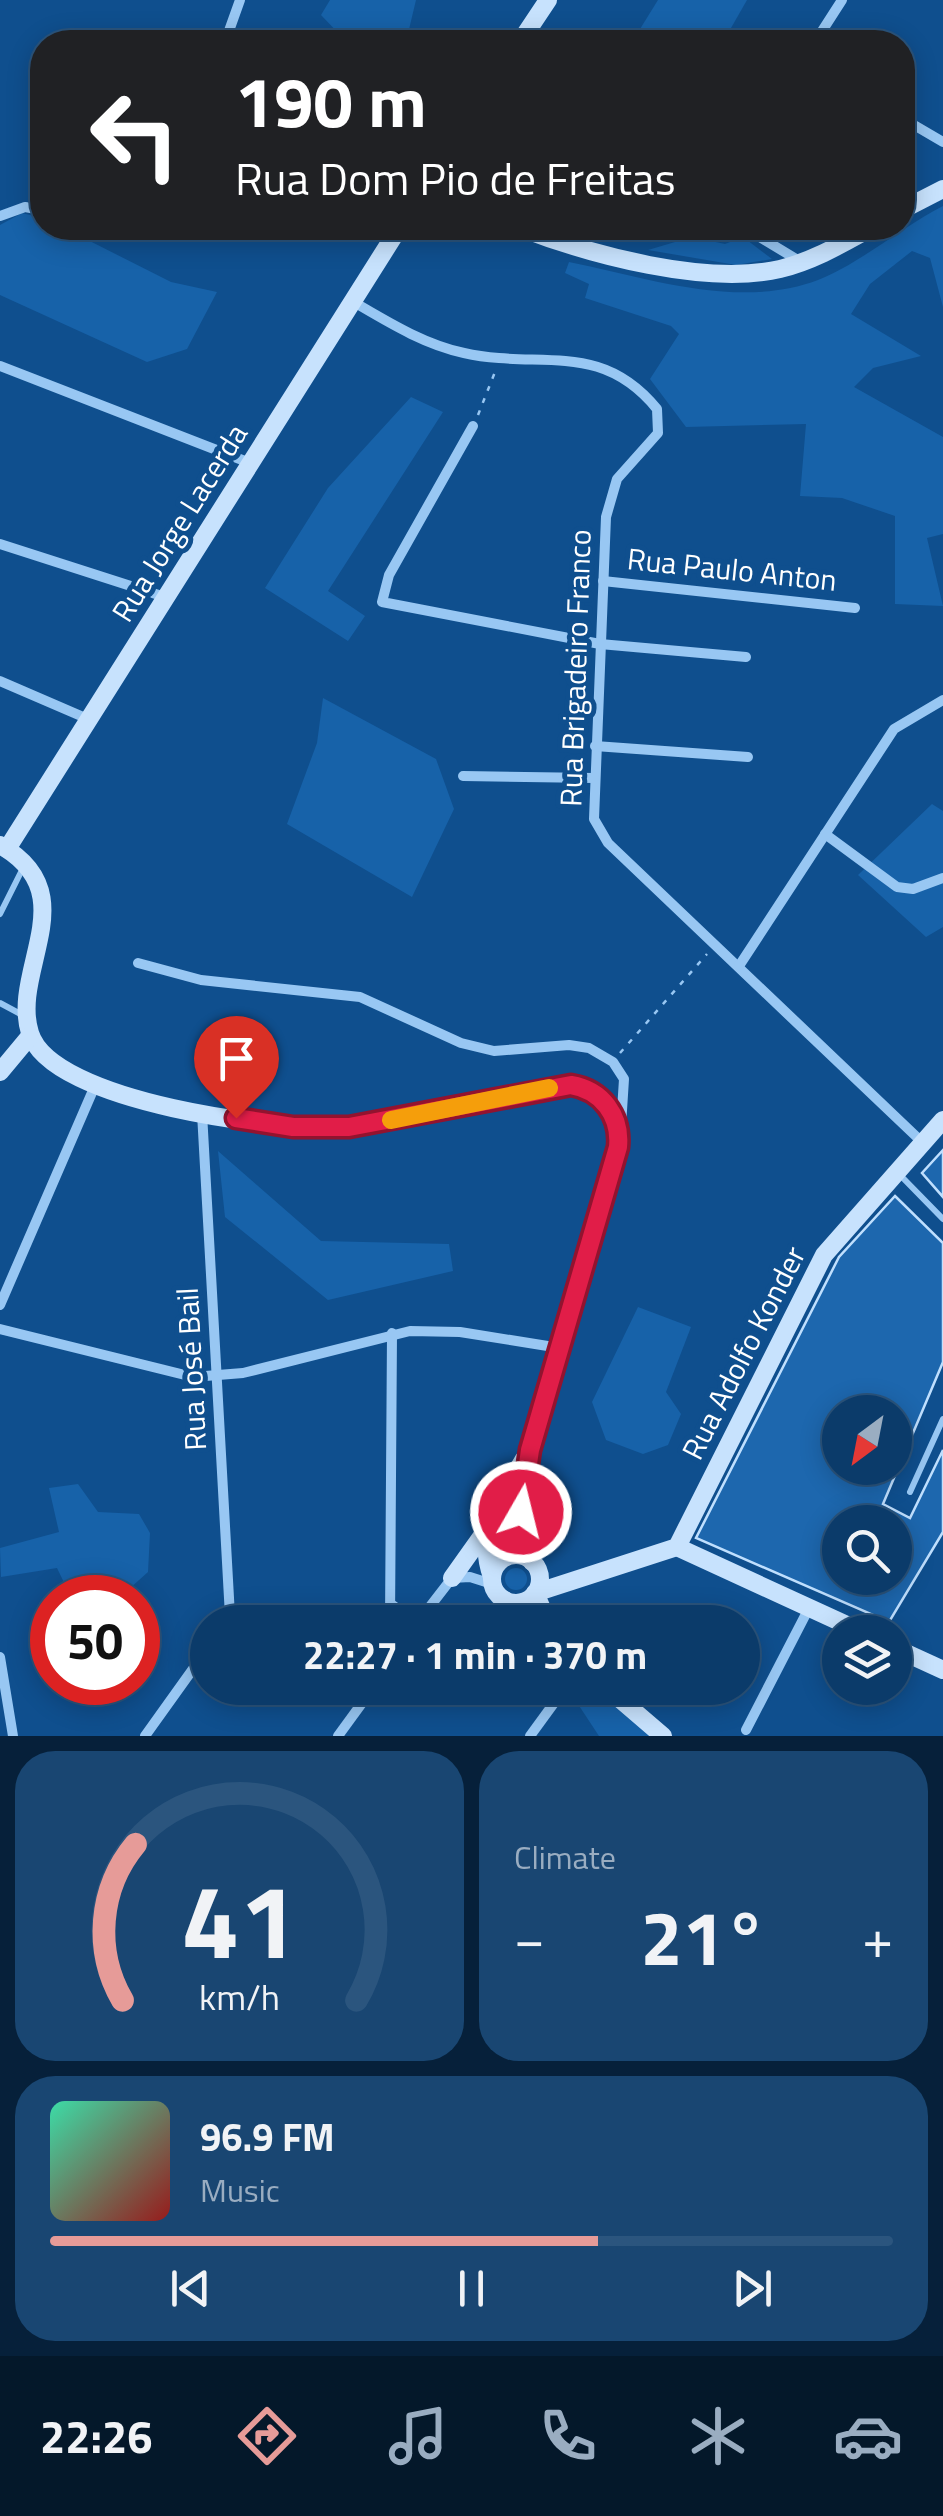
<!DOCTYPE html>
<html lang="en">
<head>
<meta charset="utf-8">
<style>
  :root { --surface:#0b3b6a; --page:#194672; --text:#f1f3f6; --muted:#9aadc1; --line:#2b557e; --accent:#e69b98 }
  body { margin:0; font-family:"Titillium Web",sans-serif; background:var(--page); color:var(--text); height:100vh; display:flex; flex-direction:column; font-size:38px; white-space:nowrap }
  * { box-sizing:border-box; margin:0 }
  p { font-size:32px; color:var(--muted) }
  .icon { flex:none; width:55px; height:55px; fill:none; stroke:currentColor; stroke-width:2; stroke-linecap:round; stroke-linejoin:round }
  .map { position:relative; height:1736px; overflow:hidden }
  .side { display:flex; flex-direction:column; gap:15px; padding:15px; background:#06203a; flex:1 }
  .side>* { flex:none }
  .guide { position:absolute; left:30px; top:30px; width:885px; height:210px; border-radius:40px; box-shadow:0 5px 25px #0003,0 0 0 2px var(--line); background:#202124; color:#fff; overflow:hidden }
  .needle { width:65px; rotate:212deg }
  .tools { position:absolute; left:822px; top:1395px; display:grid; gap:20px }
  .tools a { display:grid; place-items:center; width:90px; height:90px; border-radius:50%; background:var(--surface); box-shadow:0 5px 25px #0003,0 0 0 2px var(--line); font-size:50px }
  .speed { position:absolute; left:30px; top:1575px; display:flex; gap:20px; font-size:50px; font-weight:700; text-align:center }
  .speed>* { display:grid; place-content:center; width:130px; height:130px; border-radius:50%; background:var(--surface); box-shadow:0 5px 25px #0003,0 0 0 2px var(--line); line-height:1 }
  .speed .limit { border:15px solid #d22; background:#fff; color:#111 }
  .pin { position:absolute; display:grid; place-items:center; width:85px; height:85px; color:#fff; margin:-102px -42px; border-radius:50% 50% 50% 0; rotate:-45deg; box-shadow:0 0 10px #0007 }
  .pin .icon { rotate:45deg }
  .me { position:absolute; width:110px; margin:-55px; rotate:8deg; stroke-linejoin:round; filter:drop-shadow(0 0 8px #0008) }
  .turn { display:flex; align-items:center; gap:35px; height:210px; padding:0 40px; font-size:45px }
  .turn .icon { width:130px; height:130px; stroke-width:2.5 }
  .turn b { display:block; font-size:70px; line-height:85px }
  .big { font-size:75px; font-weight:700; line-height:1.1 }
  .side .tile { flex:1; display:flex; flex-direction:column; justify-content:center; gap:15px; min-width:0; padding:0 35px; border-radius:40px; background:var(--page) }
  .side .dial { align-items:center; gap:0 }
  .dial svg { height:260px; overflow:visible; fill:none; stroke:var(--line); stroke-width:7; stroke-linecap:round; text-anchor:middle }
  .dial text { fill:var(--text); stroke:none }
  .song { display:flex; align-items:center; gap:30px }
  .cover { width:120px; height:120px; border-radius:15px; background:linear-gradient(135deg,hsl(160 70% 55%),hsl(0 70% 35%)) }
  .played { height:10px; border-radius:5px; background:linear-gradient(90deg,var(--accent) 65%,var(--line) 65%) }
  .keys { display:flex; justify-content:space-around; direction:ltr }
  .heat { display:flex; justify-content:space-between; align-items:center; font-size:55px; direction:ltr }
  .side .tiles { flex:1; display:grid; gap:15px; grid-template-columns:1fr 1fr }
  .tile:last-child { grid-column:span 2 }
  .trip { position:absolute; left:190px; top:1605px; width:570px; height:100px; border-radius:50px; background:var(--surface); box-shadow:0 5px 25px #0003,0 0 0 2px var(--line); font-weight:700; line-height:100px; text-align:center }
  .menu { display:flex; height:160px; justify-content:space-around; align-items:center; background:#04182a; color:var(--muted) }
  .menu .icon { width:70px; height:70px }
  .menu .current { color:var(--accent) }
  .menu b { font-size:45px; color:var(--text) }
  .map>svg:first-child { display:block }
</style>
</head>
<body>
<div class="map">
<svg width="943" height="1736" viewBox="0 0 943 1736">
  <rect width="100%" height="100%" fill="#0f4f8e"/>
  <g fill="#1762a9">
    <polygon points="330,0 416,0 406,42 341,42 343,38 321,15"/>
    <polygon points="658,0 747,0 723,42 632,42"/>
    <path d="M943,206V307L930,258L912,251L870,284L851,314L921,356L873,368L854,387L943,437V534L927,538L943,606L895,604V516L842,498L800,496L806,424L686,427L650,379L679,334L671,326L585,298L589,284L565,273L569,262C649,278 738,310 818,280C859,264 902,227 943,206Z"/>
    <polygon points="22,213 42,218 42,228 64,228 171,282 217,292 187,349 147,362 0,295 0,225"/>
    <polygon points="692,237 725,244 743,237 772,259 736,265 648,250"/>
    <polygon points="411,397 443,412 328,591 365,616 348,641 265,588 328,488"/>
    <polygon points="323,698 436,759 454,809 412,897 287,824 317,743"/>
    <polygon points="932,804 943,811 943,927 926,937 858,875"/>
    <polygon points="218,1151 321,1241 449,1244 453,1271 328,1300 225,1217"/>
    <polygon points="638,1307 691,1327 666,1392 681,1414 668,1445 643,1454 606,1440 592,1402"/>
    <polygon points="521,1483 515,1545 492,1551 499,1524"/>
    <polygon points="78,1484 98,1512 139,1514 150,1533 148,1572 119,1598 71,1597 57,1568 1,1577 0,1548 59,1532 49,1488"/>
    <circle cx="516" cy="1579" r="11"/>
    <polygon points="573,1688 596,1688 652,1736 599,1736 570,1692"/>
  </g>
  <g fill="#1d67ae" stroke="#bfdffe" stroke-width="2.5" fill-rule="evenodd">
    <polygon points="943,1150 943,1197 922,1173"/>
    <path d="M895,1196L943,1243V1362L883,1504L910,1518L943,1450V1532L889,1622L696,1538L839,1257ZM840,1412H895V1468H840ZM840,1522H895V1578H840Z"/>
  </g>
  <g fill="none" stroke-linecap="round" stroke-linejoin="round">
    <g stroke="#98c7f3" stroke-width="2.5" stroke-dasharray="5 8" stroke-linecap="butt">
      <polyline points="478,415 495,372"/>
      <polyline points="620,1053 707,954"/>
    </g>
    <g stroke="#98c7f3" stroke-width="6">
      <polyline points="0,914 24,866"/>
      <polyline points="0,1003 26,1017"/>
      <polyline points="900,1175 943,1219"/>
      <polyline points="910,1492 943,1419"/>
    </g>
    <g stroke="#98c7f3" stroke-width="10">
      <polyline points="225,42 240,0"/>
      <polyline points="815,42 842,0"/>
      <polyline points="902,118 943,142"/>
      <polyline points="0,216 25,207 42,210"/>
      <polyline points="105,228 143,237 160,228"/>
      <polyline points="745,228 801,262"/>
      <path d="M352,301C388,322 423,344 464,353C539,370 600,339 657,409L658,433L617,479L606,517L594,819L608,843L922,1142"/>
      <polyline points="0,366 250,463"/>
      <polyline points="473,426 389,575 382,602 600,644 746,657"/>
      <polyline points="0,544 165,597"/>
      <polyline points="603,581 855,608"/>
      <polyline points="0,681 88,719"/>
      <polyline points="595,746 748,757"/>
      <polyline points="463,776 594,778"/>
      <polyline points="825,834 897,887 913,889 943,878"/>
      <polyline points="138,963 201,980 360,997 461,1043 494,1051 569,1045 589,1048 613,1062 624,1079 621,1126"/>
      <polyline points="739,966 894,729 943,700"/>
      <polyline points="202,1113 230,1616 226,1622"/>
      <polyline points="0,1305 94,1088"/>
      <polyline points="0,1329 193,1377 243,1373 410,1331 460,1332 560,1348"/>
      <polyline points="391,1604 416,1622"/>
      <polyline points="390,1622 392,1333"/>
      <polyline points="418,1622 452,1578 470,1577 492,1584"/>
      <polyline points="0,1657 13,1736"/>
      <polyline points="746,1730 809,1608"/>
      <polyline points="145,1736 208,1648"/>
      <polyline points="338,1736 373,1688"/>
      <polyline points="530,1736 565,1688"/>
    </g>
    <g stroke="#c7e2fd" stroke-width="18">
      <polyline points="520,42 548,0"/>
      <polyline points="902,210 943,189"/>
      <path d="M521,228C591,255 706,286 780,269C813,261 842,244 871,228"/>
      <path d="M0,845C87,894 10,970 30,1033C51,1103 284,1132 348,1127C381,1124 412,1113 445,1107C482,1099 521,1095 558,1086C595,1083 622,1109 618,1147L529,1450L520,1526L532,1562"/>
      <polyline points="7,849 399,228"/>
      <polyline points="0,1072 30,1036"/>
      <polyline points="677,1547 862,1632"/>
      <circle cx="516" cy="1579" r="24"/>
      <path d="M492,1577C475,1530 501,1499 524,1459"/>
      <polyline points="452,1578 484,1533"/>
      <polyline points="505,1600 531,1622"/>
      <polyline points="548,1622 535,1593 677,1547 824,1255 943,1120"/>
      <polyline points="895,1648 943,1670"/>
      <polyline points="607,1688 663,1736"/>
    </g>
  </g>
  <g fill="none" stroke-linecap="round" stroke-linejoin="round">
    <defs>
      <path id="route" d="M236,1118L293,1127H349L571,1085C602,1090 621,1116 618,1147L530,1450L521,1512"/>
    </defs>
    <use href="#route" stroke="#92132f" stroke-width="25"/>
    <use href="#route" stroke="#e11d48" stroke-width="18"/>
    <polyline stroke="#f59e0b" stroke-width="18" points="391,1120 549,1088"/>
  </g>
  <g text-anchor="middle" stroke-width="10" stroke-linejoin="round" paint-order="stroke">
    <g font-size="30" fill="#fff" stroke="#0f4f8e">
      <text transform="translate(180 523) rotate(-58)" y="10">Rua Jorge Lacerda</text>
      <text transform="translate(732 570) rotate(6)" y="10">Rua Paulo Anton</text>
      <text transform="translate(576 668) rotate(-88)" y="10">Rua Brigadeiro Franco</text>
      <text transform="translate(744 1353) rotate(-63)" y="10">Rua Adolfo Konder</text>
      <text transform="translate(192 1369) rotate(-93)" y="10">Rua José Bail</text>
    </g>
  </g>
</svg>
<div class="tools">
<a><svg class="needle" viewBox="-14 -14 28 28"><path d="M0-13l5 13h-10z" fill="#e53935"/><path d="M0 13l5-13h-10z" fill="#9aadc1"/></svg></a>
<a><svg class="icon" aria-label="search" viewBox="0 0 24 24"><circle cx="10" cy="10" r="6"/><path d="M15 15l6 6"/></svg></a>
<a><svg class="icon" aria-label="layers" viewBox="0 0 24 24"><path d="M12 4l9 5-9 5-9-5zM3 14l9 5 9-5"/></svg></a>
</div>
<div class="speed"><div class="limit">50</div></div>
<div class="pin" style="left:236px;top:1118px;background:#d93025"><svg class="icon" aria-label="arrive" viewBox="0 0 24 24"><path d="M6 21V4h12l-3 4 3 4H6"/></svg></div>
<svg class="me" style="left:521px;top:1512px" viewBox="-20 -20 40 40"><circle r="17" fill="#e11d48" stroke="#fff" stroke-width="3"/><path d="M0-11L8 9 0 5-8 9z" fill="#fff"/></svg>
<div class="trip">22:27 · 1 min · 370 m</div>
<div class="guide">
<div class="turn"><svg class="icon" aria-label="left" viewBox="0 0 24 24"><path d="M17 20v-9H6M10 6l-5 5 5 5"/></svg><div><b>190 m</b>Rua Dom Pio de Freitas</div></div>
</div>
</div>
<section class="side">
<div class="tiles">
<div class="tile dial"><svg viewBox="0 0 100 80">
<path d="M14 69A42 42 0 1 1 86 69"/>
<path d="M14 69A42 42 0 0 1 18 21" stroke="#e69b98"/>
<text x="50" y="56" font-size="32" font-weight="700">41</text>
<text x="50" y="72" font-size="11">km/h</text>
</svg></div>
<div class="tile"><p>Climate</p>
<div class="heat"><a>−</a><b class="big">21°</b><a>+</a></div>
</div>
<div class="tile">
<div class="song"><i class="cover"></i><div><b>96.9 FM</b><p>Music</p></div></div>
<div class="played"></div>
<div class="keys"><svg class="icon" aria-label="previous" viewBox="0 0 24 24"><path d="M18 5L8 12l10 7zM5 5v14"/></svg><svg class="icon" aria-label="pause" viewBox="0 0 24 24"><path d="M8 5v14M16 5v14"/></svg><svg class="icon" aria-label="next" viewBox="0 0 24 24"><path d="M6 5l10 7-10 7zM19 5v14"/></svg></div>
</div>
</div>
</section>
<nav class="menu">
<b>22:26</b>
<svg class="icon current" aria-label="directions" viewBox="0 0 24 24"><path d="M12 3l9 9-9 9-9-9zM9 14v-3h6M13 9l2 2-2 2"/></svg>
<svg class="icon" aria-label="music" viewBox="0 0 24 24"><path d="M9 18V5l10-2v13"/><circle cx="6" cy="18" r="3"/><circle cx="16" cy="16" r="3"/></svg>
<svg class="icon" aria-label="phone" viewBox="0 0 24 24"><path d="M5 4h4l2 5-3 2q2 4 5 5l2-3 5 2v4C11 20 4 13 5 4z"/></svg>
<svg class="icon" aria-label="climate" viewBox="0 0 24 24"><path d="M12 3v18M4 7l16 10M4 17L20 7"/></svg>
<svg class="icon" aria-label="car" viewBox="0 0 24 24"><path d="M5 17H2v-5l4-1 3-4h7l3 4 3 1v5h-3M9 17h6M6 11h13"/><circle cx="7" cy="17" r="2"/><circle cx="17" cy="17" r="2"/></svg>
</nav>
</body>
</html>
